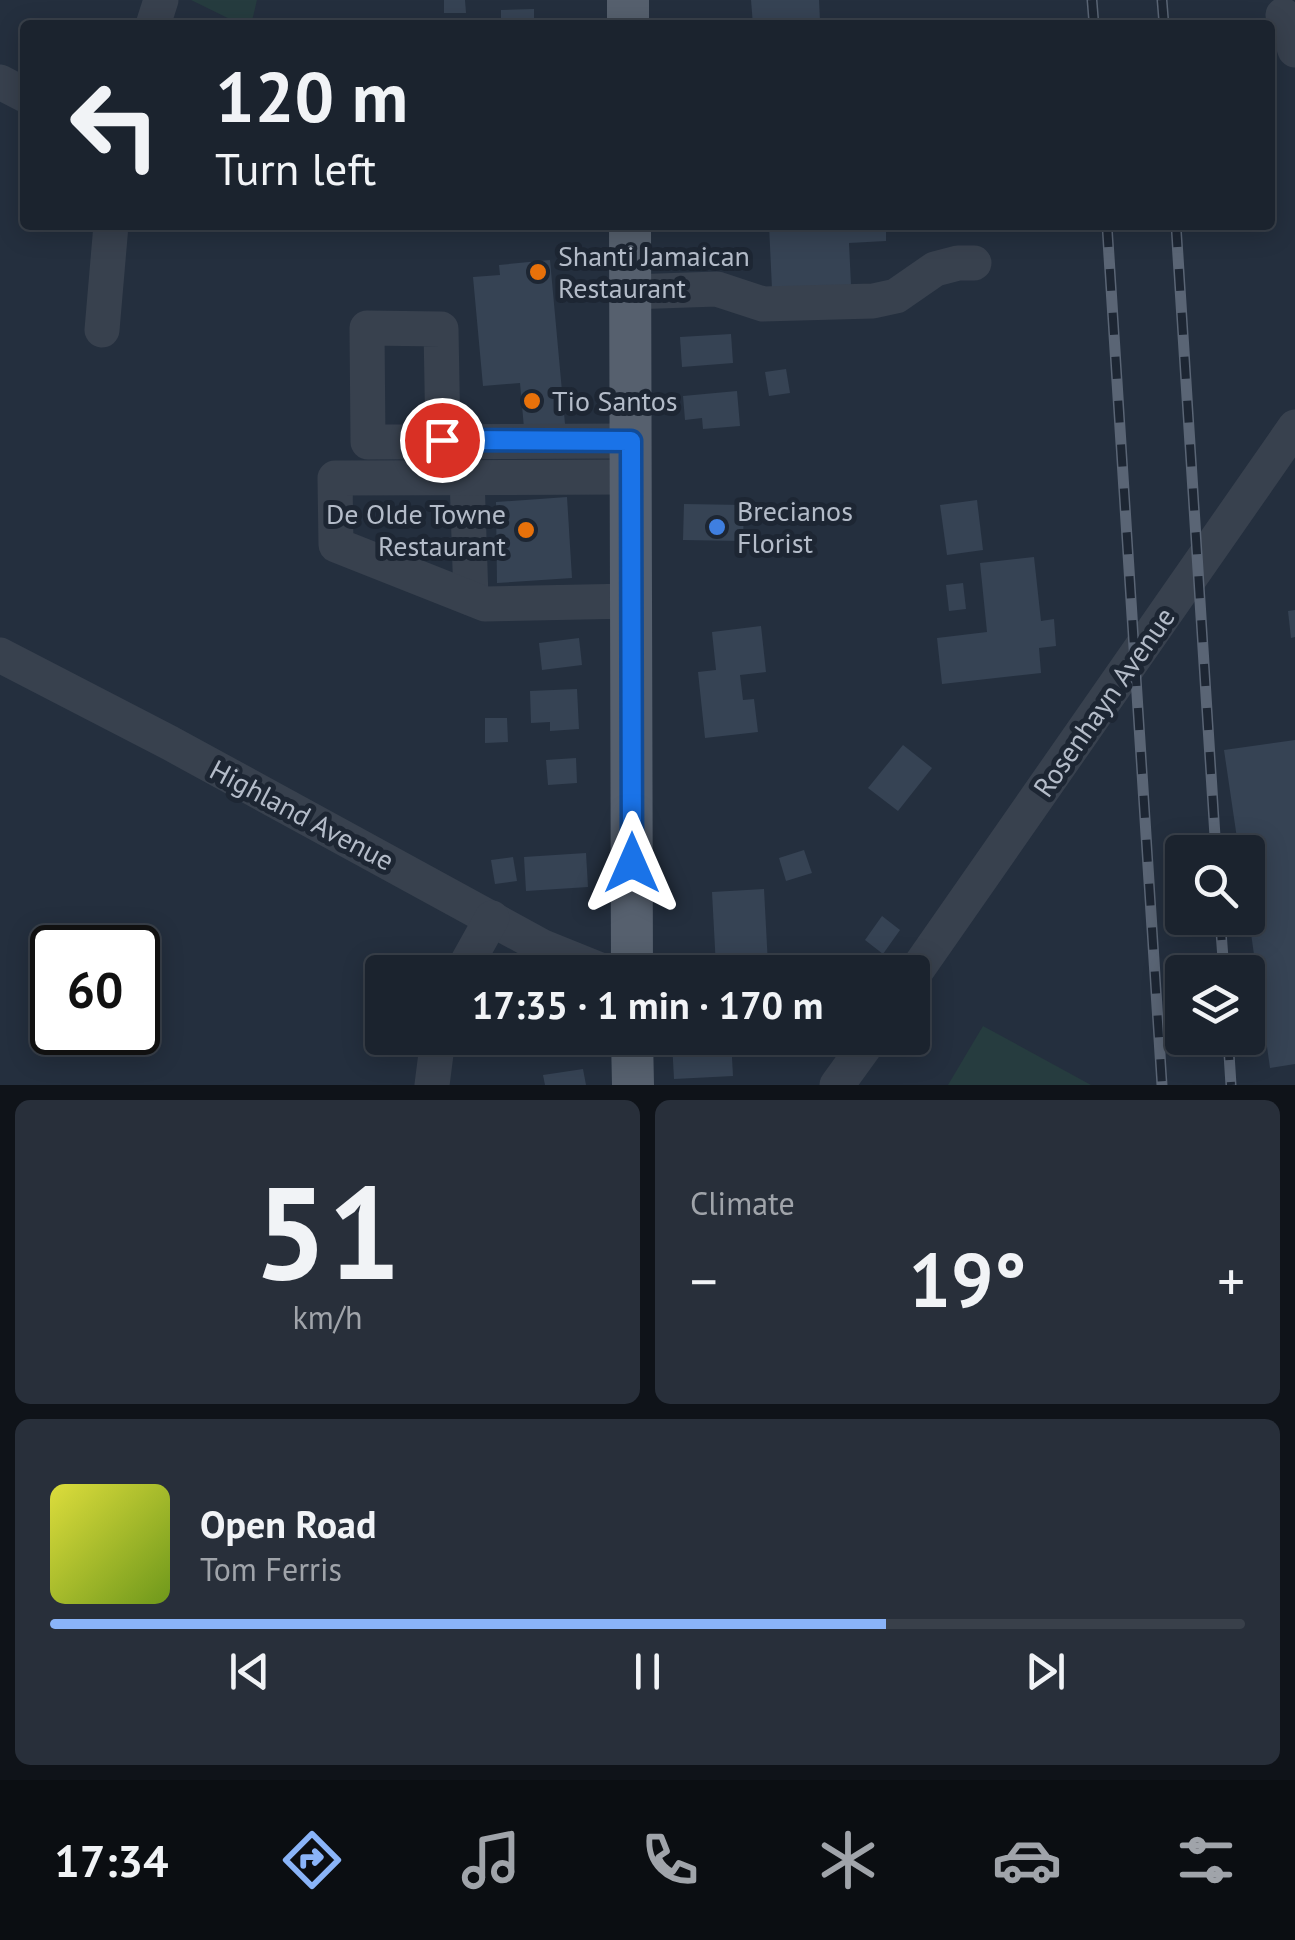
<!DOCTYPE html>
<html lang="en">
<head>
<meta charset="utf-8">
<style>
  :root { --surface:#1b232e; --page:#282f3a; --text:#f1f3f6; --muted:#a0a4aa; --line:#39404a; --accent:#8ab4f8 }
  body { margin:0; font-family:"PT Sans",sans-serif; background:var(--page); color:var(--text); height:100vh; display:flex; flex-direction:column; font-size:38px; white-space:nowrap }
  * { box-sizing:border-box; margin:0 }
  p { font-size:32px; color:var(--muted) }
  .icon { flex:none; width:55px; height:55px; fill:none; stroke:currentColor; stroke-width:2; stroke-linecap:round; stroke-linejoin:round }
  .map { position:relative; height:1085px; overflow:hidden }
  .details { display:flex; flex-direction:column; gap:15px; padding:15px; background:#0f1319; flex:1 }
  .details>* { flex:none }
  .guide { position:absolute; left:20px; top:20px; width:1255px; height:210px; border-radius:10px; box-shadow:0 5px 25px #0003,0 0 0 2px var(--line); background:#1b232e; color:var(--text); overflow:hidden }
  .buttons { position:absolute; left:1165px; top:835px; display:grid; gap:20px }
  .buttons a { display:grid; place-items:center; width:100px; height:100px; border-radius:10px; background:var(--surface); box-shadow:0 5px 25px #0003,0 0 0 2px var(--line); font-size:50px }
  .speed { position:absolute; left:30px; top:925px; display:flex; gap:20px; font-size:50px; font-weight:700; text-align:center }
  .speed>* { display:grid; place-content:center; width:130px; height:130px; border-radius:50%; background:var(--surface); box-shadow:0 5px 25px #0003,0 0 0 2px var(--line); line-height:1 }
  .speed .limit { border:5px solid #111; border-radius:15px; background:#fff; color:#111 }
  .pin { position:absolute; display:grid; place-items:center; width:85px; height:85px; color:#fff; margin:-42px; border:5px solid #fff; border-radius:50%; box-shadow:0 2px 10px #0007 }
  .me { position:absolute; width:110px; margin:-55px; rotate:0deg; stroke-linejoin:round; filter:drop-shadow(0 0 8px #0008) }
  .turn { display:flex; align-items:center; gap:35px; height:210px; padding:0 30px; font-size:45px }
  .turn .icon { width:130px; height:130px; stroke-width:2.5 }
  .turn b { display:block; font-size:70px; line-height:85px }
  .big { font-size:75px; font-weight:800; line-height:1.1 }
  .details .card { flex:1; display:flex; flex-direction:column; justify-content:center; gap:15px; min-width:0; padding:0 35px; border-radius:15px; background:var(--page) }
  .details .dial { align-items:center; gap:0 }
  .dial b { font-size:130px; line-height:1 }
  .song { display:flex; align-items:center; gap:30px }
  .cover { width:120px; height:120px; border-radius:15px; background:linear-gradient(135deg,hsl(60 70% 55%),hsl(80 70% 35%)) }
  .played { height:10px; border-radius:5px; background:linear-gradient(90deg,var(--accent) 70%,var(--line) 70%) }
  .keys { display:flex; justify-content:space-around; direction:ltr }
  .heat { display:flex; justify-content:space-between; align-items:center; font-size:55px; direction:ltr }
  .details .tiles { flex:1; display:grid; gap:15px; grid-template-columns:1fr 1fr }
  .card:last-child { grid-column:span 2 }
  .trip { position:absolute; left:365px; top:955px; width:565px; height:100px; border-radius:10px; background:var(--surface); box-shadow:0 5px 25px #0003,0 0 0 2px var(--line); font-weight:800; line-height:100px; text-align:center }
  .tab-bar { display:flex; height:160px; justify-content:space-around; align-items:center; background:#0b0e12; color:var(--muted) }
  .tab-bar .icon { width:70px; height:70px }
  .tab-bar .active { color:var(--accent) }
  .tab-bar b { font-size:45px; color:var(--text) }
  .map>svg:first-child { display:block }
</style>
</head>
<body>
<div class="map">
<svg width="1295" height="1085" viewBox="0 0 1295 1085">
  <rect width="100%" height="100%" fill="#242f3e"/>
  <g fill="#263c3f">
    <polygon points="191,0 257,0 251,25 242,25"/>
    <polygon points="983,1026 1091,1085 948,1085"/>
  </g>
  <g fill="#364354">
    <polygon points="444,0 465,0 466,13 444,13"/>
    <polygon points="751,0 819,0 820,21 753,25"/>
    <polygon points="534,9 534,25 501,25 501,10"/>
    <polygon points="769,225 886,225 886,241 849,243 851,285 772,289"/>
    <polygon points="550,260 565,424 524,428 520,383 483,386 473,277 500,275 499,265"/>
    <polygon points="731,334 733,363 682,367 680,337"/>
    <polygon points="786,369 790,393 769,396 765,372"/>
    <polygon points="737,391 740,426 703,429 702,418 685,420 683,396"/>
    <polygon points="567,497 572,578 497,583 496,502"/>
    <polygon points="977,500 983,550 947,555 940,505"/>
    <polygon points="684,504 744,505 743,541 683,540"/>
    <polygon points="1034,557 1041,621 1054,619 1056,646 1039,648 1041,673 942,684 937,638 987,632 980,563"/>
    <polygon points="963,583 966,609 949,611 946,585"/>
    <polygon points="1295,610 1295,637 1291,638 1288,611"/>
    <polygon points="761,626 766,672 740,675 743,700 754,699 758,732 705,738 698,672 716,670 712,632"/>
    <polygon points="579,638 582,665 542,670 539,643"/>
    <polygon points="577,689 579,729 550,731 550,722 531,723 530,691"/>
    <polygon points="485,718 507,718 508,742 485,743"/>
    <polygon points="1295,740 1295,1064 1270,1068 1248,912 1248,852 1239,852 1224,750"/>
    <polygon points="903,745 932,768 898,811 868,788"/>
    <polygon points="576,758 577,783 548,785 546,760"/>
    <polygon points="804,850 812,873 786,881 779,858"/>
    <polygon points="586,853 588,887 526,891 524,857"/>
    <polygon points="513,857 517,881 495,884 491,860"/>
    <polygon points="764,889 768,965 716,967 712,892"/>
    <polygon points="882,916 900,930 883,954 865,940"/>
    <polygon points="731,1039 733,1076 674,1079 672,1042"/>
    <polygon points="583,1069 586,1085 545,1085 543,1075"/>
  </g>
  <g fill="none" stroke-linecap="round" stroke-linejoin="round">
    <g stroke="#38414e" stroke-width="35">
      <polyline points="1283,15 1295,50"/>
      <polyline points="153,25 161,0"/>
      <polyline points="0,82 25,95"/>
      <polyline points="630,292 717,289 763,304 873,301 896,296 935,269 958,263 974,263"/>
      <polyline points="102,330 111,225"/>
      <polyline points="443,440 441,329 367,328 368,442 631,441"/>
      <polyline points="467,477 471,598"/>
      <polyline points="631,477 335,478 336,545 485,604 633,601"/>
      <polyline points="0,655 170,743 543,947 605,972"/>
      <polyline points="462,972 492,918"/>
      <polyline points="912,977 1295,427"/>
      <polyline points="432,1085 438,1038"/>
      <polyline points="837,1085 871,1038"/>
    </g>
    <g stroke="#56606e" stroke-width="42">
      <polyline points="628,0 628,25"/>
      <polyline points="630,225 632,972"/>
      <polyline points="632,1038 633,1085"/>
    </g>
    <defs>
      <g id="rail">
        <polyline points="1092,0 1094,25"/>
        <polyline points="1162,0 1164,25"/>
        <polyline points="1107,225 1162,1085"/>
        <polyline points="1176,225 1216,852"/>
        <polyline points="1220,918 1224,972"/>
        <polyline points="1228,1038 1231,1085"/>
      </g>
    </defs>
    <use href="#rail" stroke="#5a6575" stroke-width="11"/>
    <use href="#rail" stroke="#1d2633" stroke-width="8" stroke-dasharray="22" stroke-linecap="butt"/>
  </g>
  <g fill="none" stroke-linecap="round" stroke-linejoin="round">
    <defs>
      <polyline id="route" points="442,440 631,441 632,863"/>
    </defs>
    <use href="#route" stroke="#114b97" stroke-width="25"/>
    <use href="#route" stroke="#1a73e8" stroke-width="18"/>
  </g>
  <g fill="#e8710a" stroke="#1d2633" stroke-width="4">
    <circle cx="538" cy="272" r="10"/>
    <circle cx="532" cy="401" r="10"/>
    <circle cx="526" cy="530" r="10"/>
  </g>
  <circle fill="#3f7fe0" stroke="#1d2633" stroke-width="4" cx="717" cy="527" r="10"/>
  <g text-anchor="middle" stroke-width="10" stroke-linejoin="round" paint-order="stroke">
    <g font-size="28" fill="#b4bcc9" stroke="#1d2633" text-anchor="start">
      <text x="558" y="266">Shanti Jamaican<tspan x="558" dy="32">Restaurant</tspan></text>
      <text x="552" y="411">Tio Santos</text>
      <text x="737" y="521">Brecianos<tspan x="737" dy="32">Florist</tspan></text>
      <text x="506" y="524" text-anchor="end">De Olde Towne<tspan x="506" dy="32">Restaurant</tspan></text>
    </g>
    <g font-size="28" fill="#b4bcc9" stroke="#1d2633">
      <text transform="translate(1104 702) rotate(-55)" y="10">Rosenhayn Avenue</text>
      <text transform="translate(302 815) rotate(28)" y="10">Highland Avenue</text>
    </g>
  </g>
</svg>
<div class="buttons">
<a><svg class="icon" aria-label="search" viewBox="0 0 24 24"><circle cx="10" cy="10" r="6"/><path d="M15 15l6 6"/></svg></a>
<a><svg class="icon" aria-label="layers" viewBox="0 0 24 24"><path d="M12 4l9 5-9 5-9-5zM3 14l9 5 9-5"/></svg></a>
</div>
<div class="speed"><div class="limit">60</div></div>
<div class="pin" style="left:442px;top:440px;background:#d93025"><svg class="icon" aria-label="arrive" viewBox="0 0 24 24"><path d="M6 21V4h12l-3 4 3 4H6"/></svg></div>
<svg class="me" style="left:632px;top:863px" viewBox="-20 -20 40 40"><path d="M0-17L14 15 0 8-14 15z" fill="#1a73e8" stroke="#fff" stroke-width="4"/></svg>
<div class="trip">17:35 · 1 min · 170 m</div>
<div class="guide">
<div class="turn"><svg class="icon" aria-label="left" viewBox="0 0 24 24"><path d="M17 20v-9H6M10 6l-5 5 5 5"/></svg><div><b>120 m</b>Turn left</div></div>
</div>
</div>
<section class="details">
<div class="tiles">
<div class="card dial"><b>51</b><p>km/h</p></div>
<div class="card"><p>Climate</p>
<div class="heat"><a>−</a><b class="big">19°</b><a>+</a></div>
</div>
<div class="card">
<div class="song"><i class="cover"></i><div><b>Open Road</b><p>Tom Ferris</p></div></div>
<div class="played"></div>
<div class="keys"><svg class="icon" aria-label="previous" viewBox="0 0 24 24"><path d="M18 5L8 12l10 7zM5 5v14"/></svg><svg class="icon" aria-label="pause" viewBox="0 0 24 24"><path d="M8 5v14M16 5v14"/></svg><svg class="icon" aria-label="next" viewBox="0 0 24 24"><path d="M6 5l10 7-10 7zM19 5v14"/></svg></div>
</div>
</div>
</section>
<nav class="tab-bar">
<b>17:34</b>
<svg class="icon active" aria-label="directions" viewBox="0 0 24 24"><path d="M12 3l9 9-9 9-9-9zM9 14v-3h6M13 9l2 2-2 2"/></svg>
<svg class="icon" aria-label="music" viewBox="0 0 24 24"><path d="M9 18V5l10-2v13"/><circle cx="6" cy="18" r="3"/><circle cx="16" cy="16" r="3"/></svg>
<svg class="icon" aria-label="phone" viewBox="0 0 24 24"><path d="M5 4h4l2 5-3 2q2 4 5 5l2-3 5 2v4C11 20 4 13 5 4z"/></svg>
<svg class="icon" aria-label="climate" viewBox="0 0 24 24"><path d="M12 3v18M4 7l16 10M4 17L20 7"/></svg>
<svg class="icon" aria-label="car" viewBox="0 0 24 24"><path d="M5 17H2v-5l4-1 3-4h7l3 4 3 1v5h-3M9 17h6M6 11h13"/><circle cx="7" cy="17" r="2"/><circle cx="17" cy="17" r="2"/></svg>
<svg class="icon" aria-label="filters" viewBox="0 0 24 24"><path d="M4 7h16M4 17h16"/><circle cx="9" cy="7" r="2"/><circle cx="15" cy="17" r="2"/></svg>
</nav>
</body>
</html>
